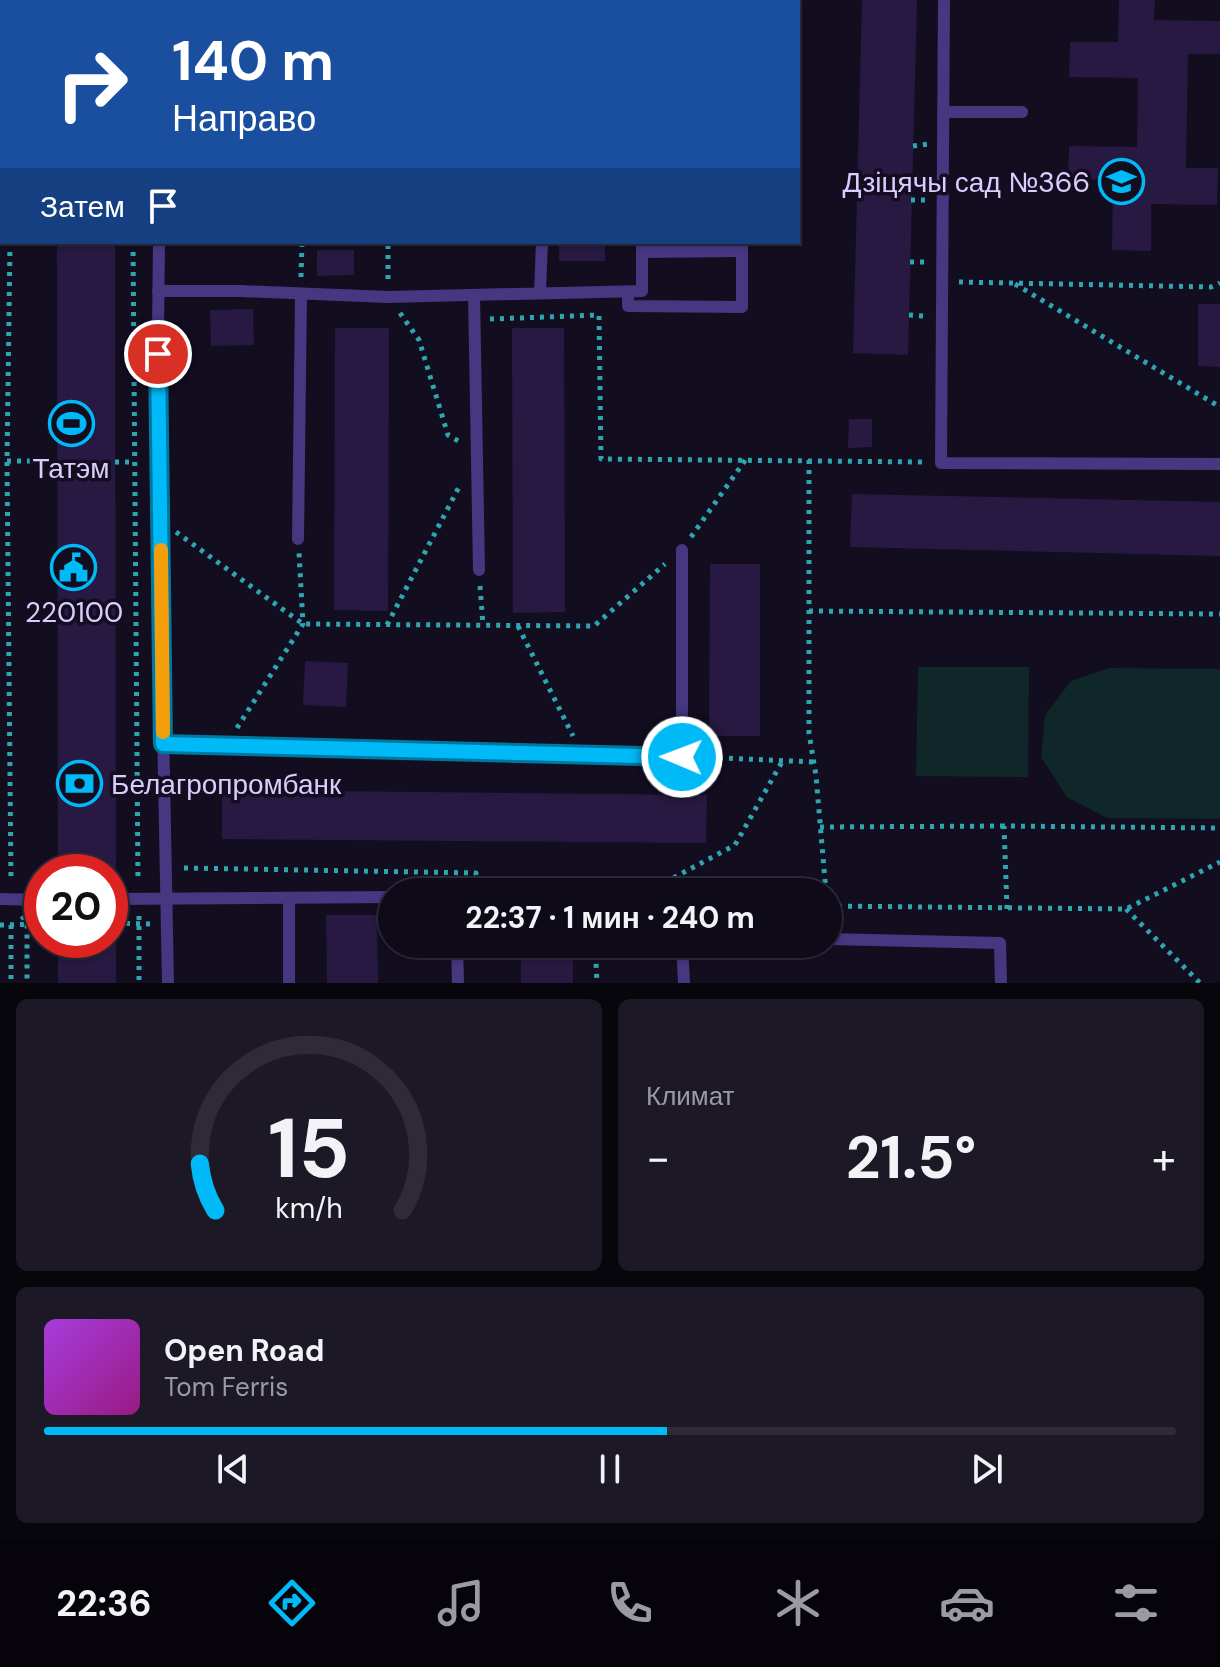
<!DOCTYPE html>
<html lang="ru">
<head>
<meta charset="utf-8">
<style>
  :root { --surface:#0e0a18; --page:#1c1825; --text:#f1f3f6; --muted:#9b9aa2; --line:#2e2b37; --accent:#00b9f7 }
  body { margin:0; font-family:"DM Sans",sans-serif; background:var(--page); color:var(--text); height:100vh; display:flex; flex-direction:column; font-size:30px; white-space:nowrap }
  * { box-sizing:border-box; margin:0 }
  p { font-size:26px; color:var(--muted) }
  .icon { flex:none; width:44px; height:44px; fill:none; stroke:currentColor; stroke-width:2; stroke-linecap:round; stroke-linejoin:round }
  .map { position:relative; height:983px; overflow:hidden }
  .drawer { display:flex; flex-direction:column; gap:16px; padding:16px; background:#08060d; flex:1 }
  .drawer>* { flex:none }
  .top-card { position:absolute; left:0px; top:0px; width:800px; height:244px; box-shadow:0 2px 6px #0004,0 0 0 2px var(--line); background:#1a4fa0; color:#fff; overflow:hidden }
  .speed { position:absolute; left:24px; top:854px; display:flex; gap:16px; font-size:40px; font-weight:700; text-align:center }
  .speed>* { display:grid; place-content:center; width:104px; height:104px; border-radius:50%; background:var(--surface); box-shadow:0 2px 6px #0004,0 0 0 2px var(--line); line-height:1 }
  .speed .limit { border:12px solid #d22; background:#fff; color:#111 }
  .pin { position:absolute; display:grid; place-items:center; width:68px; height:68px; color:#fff; margin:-34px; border:4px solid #fff; border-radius:50%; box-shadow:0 2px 8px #0007 }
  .me { position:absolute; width:88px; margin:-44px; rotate:271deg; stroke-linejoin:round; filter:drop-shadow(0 0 6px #0008) }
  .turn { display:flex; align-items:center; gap:28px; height:168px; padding:0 40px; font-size:36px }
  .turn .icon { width:104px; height:104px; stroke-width:2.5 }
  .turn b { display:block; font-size:56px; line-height:68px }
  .then { display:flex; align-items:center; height:76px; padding:0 40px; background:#0003; gap:16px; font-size:30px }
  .big { font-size:60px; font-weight:700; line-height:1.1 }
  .drawer .tile { flex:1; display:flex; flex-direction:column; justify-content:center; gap:12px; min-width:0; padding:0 28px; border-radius:12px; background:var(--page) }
  .drawer .dial { align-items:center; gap:0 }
  .dial svg { height:208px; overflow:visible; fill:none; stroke:var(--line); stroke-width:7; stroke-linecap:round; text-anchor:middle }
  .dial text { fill:var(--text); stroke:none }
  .song { display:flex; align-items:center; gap:24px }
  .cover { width:96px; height:96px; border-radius:12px; background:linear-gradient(135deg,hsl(280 70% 55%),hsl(310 70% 35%)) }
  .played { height:8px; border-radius:4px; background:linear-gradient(90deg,var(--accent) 55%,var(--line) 55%) }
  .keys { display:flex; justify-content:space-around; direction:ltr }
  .heat { display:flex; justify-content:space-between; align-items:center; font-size:44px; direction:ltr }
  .drawer .tiles { flex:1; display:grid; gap:16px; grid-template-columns:1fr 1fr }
  .tile:last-child { grid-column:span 2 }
  .trip { position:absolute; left:378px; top:878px; width:464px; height:80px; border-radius:40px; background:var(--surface); box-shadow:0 2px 6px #0004,0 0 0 2px var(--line); font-weight:700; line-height:80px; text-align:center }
  .tab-bar { display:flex; height:128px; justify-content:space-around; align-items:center; background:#06040a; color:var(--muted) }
  .tab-bar .icon { width:56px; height:56px }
  .tab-bar .current { color:var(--accent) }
  .tab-bar b { font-size:36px; color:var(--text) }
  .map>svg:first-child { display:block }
</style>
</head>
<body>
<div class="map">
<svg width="1220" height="983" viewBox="0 0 1220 983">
  <rect width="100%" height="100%" fill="#130d20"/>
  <g fill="#10272a">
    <polygon points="918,667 1029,667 1028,777 916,776"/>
    <polygon points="1109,668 1220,669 1220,819 1107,818 1067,797 1041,757 1045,715 1071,681"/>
  </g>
  <g fill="#271941">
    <polygon points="862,0 917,0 908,355 853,353"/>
    <polygon points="1119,0 1155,0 1154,20 1220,21 1220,54 1188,54 1186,168 1218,168 1217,205 1151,204 1151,251 1112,250 1113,180 1068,179 1069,146 1137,147 1138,78 1069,77 1070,42 1118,42"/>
    <polygon points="57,242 115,242 116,872 58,872"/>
    <rect x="559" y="242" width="46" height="19"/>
    <polygon points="317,250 354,250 354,275 317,276"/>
    <polygon points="1198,304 1220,304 1220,367 1198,366"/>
    <polygon points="253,309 254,345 211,346 210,310"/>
    <polygon points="335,328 389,328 388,611 334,610"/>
    <polygon points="512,328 564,328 565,612 513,613"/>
    <polygon points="849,419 872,419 872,447 848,448"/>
    <polygon points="852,494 1220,502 1220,556 850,547"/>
    <polygon points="710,564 760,564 760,736 709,736"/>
    <polygon points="305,661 348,663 346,707 303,705"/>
    <polygon points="222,790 707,795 706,843 222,839"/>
    <polygon points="326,915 377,915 378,983 327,983"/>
    <rect x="58" y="940" width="58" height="43"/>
    <rect x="521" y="944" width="52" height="39"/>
  </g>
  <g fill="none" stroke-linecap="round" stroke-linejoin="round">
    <g stroke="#2da6b2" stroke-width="5" stroke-dasharray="4 6" stroke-linecap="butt">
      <polyline points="227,0 228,2"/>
      <polyline points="746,0 747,2"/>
      <polyline points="12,2 12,0"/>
      <polyline points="139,2 139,0"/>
      <polyline points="265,2 316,0"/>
      <polyline points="390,2 390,0"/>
      <polyline points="913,146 928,144"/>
      <polyline points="911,200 926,200"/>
      <polyline points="10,242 7,461 11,881"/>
      <polyline points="133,242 138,882"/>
      <polyline points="910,262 925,262"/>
      <polyline points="301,277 302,242"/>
      <polyline points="388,279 388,242"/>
      <polyline points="959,282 1211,287 1220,283"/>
      <polyline points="1015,284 1220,407"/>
      <polyline points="400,313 419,340 448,435 460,442"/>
      <polyline points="909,315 924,316"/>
      <polyline points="490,319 599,315 601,459 924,462"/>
      <polyline points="809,460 809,733 816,776 826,892"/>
      <polyline points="7,461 57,461"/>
      <polyline points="115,462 135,462"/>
      <polyline points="176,532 303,624 594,626 665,564"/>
      <polyline points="691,537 746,459"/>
      <polyline points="480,586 483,625"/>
      <polyline points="809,611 1220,614"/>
      <polyline points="387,625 459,487"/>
      <polyline points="518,626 573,736"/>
      <polyline points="237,728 303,624 299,553"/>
      <polyline points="699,757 814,762"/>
      <polyline points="820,827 1004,826"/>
      <polyline points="184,868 476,873 475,892"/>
      <polyline points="647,892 735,845 783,760"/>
      <polyline points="828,906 1126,909 1220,862"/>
      <polyline points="1007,909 1004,826 1220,828"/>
      <polyline points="1126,909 1200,983"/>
      <polyline points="22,916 27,924 27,983"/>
      <polyline points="139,916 139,983"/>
      <polyline points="116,923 151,924"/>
      <polyline points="0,925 42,924"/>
      <polyline points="11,925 11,983"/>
      <polyline points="595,944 597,983"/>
    </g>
    <g stroke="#453780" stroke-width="12">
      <polyline points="944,0 941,463 1220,464"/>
      <polyline points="164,2 164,0"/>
      <polyline points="943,112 1022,112"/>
      <polyline points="159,242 157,417 168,983"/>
      <polyline points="642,252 742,251 742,242"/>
      <polyline points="158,291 240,291 388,297 642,291 642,242"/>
      <polyline points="540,292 542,242"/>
      <polyline points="628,292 628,306 742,307 742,251"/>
      <polyline points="474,295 479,570"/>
      <polyline points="298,539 301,294"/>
      <polyline points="163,744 682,757 682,550"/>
      <polyline points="289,898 289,983"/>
      <polyline points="0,899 42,900"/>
      <polyline points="116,899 392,897"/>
      <polyline points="828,939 1000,943 1001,983"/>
      <polyline points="457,944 458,983"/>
      <polyline points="684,983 682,944 688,944"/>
    </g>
  </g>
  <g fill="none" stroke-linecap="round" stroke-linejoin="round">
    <defs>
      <polyline id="route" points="158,354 163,744 682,757"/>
    </defs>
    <use href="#route" stroke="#0078a1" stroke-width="20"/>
    <use href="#route" stroke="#00b9f7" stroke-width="14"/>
    <polyline stroke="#f59e0b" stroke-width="14" points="161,550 163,732"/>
  </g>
  <defs>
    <symbol id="school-ring" viewBox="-11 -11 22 22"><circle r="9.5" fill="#130d20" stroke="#00b9f7" stroke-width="1.5"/><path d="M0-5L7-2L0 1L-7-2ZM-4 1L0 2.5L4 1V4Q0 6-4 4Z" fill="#00b9f7"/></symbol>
    <symbol id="stadium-ring" viewBox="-11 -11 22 22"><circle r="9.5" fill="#130d20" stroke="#00b9f7" stroke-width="1.5"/><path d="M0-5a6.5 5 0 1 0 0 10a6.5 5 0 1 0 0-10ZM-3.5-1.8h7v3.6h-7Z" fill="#00b9f7"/></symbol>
    <symbol id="civic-ring" viewBox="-11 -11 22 22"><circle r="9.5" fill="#130d20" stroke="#00b9f7" stroke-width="1.5"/><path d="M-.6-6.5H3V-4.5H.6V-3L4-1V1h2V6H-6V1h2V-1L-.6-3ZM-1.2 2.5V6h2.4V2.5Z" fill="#00b9f7"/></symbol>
    <symbol id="bank-ring" viewBox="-11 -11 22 22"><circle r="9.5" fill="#130d20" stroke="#00b9f7" stroke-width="1.5"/><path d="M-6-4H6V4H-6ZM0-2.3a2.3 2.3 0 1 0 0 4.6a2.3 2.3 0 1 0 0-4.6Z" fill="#00b9f7"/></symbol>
  </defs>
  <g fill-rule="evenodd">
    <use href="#school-ring" x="1096" y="156" width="51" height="51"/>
    <use href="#stadium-ring" x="46" y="398" width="51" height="51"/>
    <use href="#civic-ring" x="48" y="542" width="51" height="51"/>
    <use href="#bank-ring" x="54" y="758" width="51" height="51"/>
  </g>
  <g text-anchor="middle" stroke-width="7" stroke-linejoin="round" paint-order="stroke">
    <g font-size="28" fill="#daccff" stroke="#130d20">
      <text x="1090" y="192" text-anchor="end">Дзіцячы сад №366</text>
      <text x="71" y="478">Татэм</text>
      <text x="74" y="622">220100</text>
      <text x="111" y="794" text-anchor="start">Белагропромбанк</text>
    </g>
  </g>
</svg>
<div class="speed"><div class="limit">20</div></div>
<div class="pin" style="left:158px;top:354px;background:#d93025"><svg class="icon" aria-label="arrive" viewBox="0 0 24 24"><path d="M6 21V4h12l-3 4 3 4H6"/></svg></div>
<svg class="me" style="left:682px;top:757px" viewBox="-20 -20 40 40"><circle r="17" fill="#00b9f7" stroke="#fff" stroke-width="3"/><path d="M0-11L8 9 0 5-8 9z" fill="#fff"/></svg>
<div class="trip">22:37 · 1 мин · 240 m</div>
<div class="top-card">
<div class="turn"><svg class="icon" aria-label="right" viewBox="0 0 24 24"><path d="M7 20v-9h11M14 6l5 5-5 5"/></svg><div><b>140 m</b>Направо</div></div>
<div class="then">Затем<svg class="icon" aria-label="arrive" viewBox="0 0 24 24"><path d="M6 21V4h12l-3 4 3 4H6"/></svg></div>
</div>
</div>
<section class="drawer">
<div class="tiles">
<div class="tile dial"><svg viewBox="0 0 100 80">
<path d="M14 69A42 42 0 1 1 86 69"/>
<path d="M14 69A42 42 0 0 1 8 51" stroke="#00b9f7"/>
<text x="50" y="56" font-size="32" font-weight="700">15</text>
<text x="50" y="72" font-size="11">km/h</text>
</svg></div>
<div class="tile"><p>Климат</p>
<div class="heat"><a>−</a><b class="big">21.5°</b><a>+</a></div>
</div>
<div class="tile">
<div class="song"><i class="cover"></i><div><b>Open Road</b><p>Tom Ferris</p></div></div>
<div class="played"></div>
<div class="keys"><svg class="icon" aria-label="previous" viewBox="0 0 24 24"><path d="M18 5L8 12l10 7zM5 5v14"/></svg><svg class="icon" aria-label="pause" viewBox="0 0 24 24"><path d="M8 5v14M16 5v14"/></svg><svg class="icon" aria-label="next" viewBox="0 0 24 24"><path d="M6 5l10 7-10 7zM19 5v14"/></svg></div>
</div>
</div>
</section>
<nav class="tab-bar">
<b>22:36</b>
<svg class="icon current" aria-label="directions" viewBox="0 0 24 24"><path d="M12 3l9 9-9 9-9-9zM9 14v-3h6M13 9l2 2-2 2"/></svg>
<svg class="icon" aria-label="music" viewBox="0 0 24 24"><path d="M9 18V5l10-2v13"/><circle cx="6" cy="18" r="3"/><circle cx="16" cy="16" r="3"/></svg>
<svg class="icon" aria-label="phone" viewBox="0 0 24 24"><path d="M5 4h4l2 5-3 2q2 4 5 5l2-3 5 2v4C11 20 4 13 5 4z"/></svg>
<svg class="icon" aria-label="climate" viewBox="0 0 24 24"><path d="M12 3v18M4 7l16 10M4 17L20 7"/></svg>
<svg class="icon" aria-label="car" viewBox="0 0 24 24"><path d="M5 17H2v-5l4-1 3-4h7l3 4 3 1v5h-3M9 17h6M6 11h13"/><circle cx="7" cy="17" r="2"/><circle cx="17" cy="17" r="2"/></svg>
<svg class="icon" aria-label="filters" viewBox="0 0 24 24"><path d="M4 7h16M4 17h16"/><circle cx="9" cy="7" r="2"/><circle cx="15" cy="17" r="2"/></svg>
</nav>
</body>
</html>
